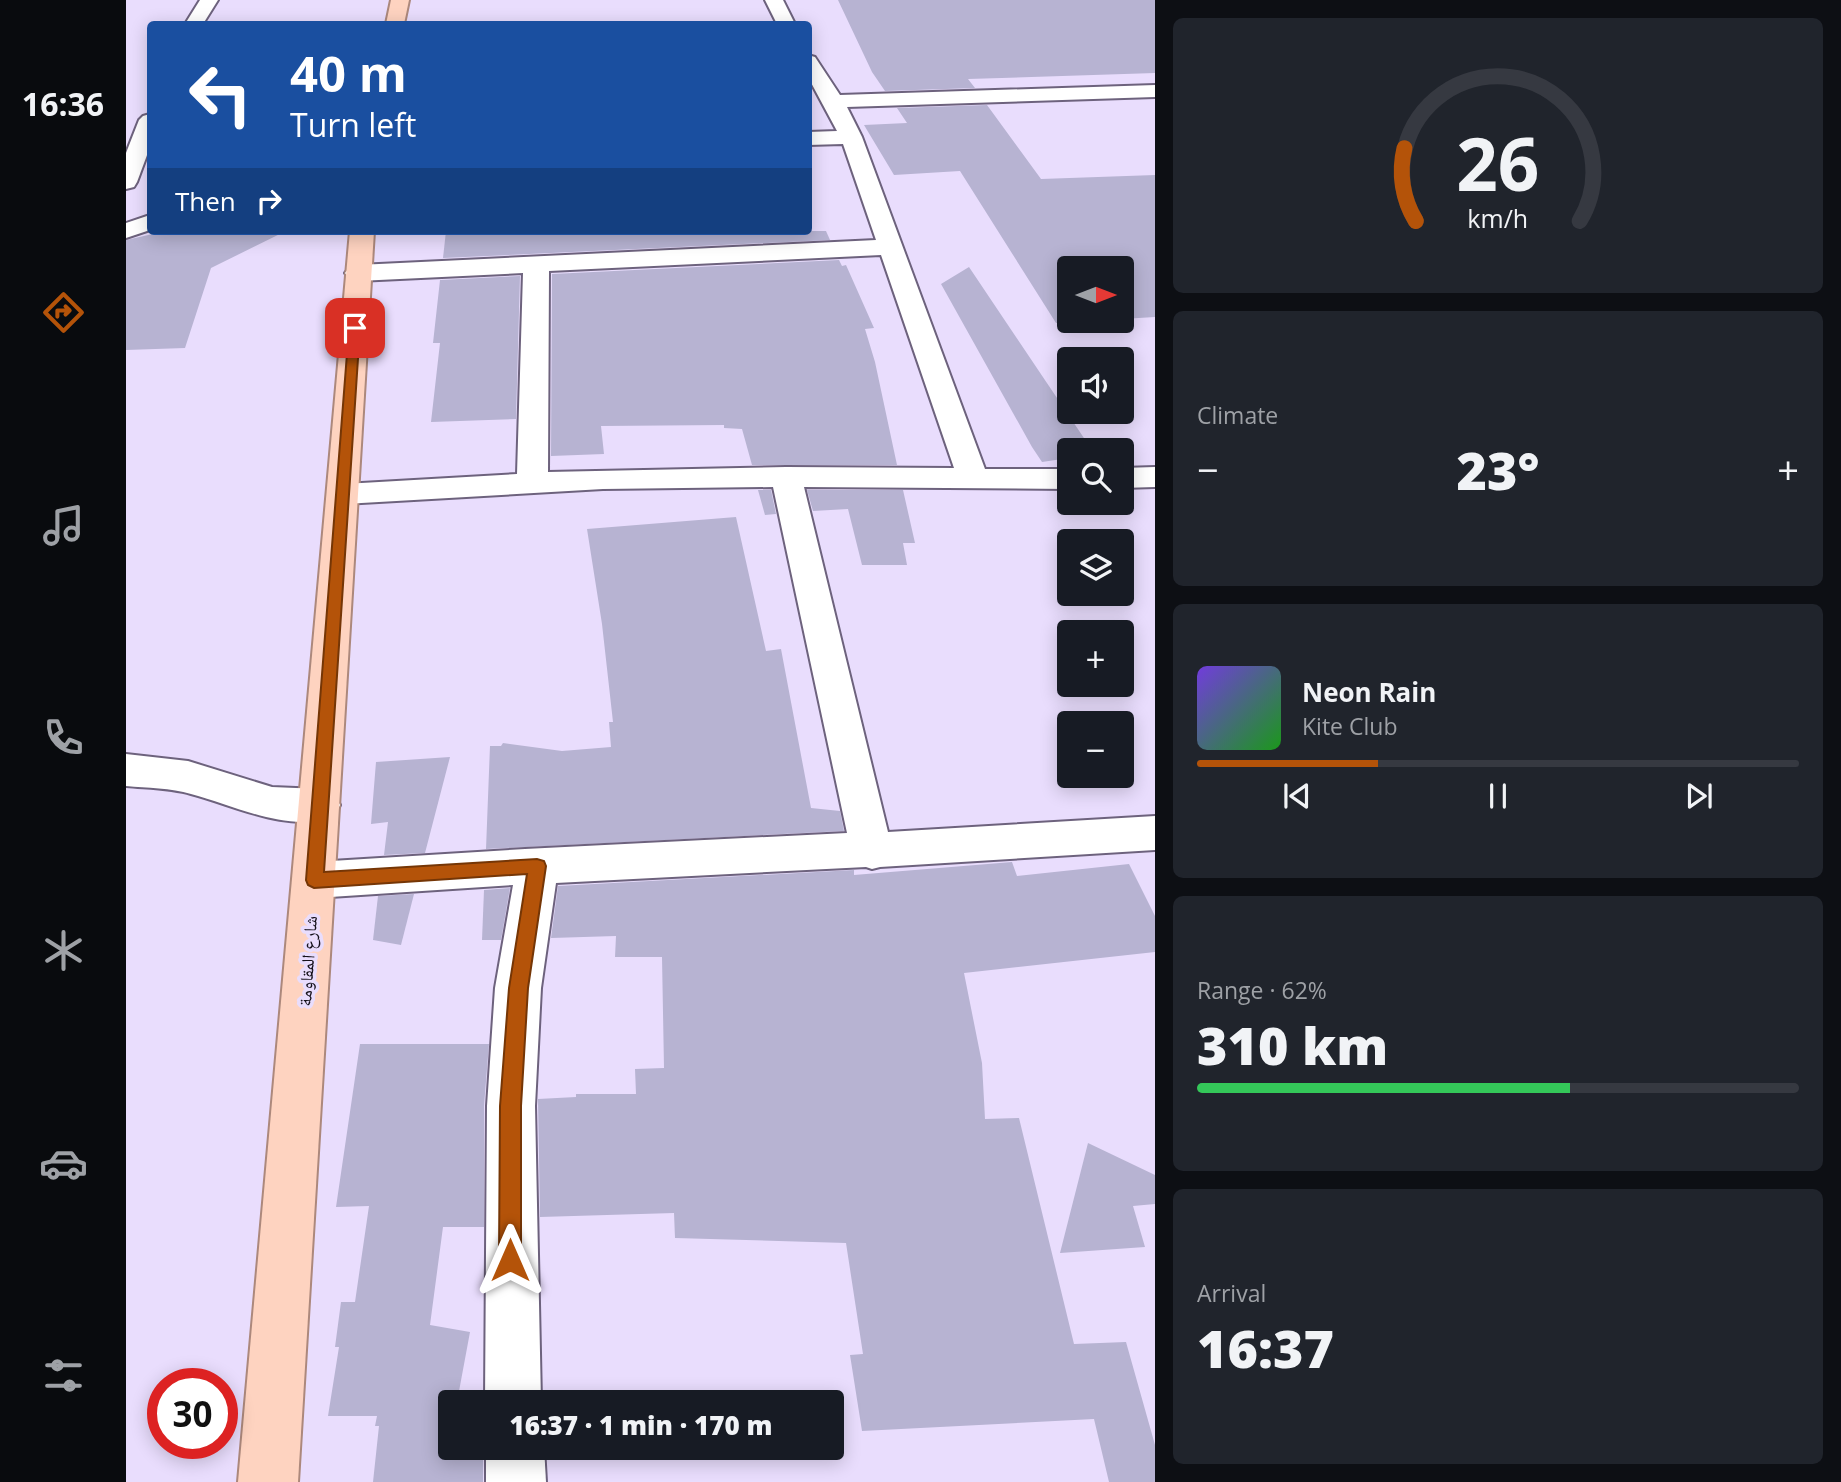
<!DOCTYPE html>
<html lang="en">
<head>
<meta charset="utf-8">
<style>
  :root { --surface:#171b24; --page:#20242c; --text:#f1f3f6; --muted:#9ea1a6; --line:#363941; --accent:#b45309 }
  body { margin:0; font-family:"Open Sans","Noto Naskh Arabic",sans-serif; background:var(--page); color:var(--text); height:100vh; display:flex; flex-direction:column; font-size:26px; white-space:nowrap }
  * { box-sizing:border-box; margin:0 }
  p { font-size:23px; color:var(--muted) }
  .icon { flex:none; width:38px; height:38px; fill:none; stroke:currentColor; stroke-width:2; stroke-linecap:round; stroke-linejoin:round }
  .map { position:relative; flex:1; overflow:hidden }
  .drawer { display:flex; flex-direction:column; gap:18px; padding:18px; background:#0d0f14; width:686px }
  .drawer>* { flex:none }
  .guide { position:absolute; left:21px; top:21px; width:665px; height:214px; border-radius:7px; box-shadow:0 4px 18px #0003; background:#1a4fa0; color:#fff; overflow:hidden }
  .needle { width:46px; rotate:90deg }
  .controls { position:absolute; left:931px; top:256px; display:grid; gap:14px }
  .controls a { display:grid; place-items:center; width:77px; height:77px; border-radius:7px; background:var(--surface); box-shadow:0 4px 18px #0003; font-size:35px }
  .speed { position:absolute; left:21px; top:1368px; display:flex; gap:14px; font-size:35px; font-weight:700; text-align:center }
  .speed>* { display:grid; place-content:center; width:91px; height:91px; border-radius:50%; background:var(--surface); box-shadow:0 4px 18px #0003; line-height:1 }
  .speed .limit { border:10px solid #d22; background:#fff; color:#111 }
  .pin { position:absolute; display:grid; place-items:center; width:60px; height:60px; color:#fff; margin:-30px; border-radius:14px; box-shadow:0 4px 10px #0006 }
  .me { position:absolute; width:77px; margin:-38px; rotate:0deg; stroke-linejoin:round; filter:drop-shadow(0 0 5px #0008) }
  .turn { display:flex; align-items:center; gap:24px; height:147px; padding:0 28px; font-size:32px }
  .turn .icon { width:91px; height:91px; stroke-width:2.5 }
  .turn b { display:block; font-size:49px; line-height:60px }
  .then { display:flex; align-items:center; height:66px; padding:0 28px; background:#0003; gap:14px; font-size:26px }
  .big { font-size:52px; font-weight:800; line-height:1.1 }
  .drawer .card { flex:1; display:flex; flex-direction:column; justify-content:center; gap:10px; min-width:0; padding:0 24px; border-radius:10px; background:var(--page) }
  .drawer .dial { align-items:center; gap:0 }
  .dial svg { height:182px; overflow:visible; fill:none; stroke:var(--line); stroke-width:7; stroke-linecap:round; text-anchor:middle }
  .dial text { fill:var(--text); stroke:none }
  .song { display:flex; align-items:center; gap:21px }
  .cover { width:84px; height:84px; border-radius:10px; background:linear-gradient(135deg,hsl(260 70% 55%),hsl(120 70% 35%)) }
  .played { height:7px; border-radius:4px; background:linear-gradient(90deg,var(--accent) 30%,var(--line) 30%) }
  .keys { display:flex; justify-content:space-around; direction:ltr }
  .heat { display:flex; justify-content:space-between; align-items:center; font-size:38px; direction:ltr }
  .charge { height:10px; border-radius:5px; background:linear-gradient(90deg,#34c759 62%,var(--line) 0) }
  .trip { position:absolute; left:312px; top:1390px; width:406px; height:70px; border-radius:7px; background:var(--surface); box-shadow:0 4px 18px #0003; font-weight:800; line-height:70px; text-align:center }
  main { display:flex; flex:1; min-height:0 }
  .tabs { display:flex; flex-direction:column; width:126px; justify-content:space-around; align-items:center; background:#090b0e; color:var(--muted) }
  .tabs .icon { width:49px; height:49px }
  .tabs .active { color:var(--accent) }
  .tabs b { font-size:32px; color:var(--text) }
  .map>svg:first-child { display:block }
</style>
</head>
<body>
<main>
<nav class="tabs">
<b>16:36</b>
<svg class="icon active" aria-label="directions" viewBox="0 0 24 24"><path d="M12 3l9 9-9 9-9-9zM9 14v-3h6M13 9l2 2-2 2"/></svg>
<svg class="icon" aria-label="music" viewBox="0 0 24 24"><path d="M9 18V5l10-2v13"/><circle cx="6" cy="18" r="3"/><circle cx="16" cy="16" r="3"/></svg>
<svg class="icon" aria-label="phone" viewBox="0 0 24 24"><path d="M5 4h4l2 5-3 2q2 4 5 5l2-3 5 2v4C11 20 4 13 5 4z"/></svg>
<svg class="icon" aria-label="climate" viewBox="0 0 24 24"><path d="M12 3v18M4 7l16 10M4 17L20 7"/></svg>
<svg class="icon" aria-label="car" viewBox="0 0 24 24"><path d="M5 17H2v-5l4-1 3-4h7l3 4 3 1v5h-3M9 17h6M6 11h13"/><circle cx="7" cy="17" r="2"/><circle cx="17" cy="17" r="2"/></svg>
<svg class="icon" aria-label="filters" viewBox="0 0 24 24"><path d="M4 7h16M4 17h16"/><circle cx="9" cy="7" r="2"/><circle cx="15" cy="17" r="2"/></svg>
</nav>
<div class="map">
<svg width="1029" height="1482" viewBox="0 0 1029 1482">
  <rect width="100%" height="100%" fill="#e9ddfd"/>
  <g fill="#b7b3d2">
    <polygon points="712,0 1029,0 1029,73 842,79 849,88 759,91 746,72"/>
    <polygon points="861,105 915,179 1029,175 1029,317 996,319 996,268 943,268 943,320 974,320 930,323 834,171 768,175 738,125 781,123 771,108"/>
    <polygon points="40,231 160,231 85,268 59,348 0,350 0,240"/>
    <polygon points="320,231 700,231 704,240 317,258"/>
    <polygon points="713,260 716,266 720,265 748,328 739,329 749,362 771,465 626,465 616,429 598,428 598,425 475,426 478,454 425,456 426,274"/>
    <polygon points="843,267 966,450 943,450 943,458 916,462 906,447 815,284"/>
    <polygon points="394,276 390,419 305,422 314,343 307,343 314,280"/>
    <polygon points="632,490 645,490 650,514 639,515"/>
    <polygon points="681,490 777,490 789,543 777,543 781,565 736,565 722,509 687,511"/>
    <polygon points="610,517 640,651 655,649 685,808 714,811 718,831 360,849 364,746 375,746 377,743 436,751 485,747 483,722 487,722 476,624 461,529"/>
    <polygon points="324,757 299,853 258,855 262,822 245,824 250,762"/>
    <polygon points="886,862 891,876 1003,864 1029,916 1029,952 838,973 856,1063 859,1119 893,1118 948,1344 1000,1342 1029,1445 1029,1482 983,1482 968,1419 736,1431 724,1355 737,1354 720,1243 549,1238 548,1213 414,1217 412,1099 450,1097 450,1094 510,1094 509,1069 538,1068 536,957 489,957 490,936 425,938 432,886 728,870 728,875"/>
    <polygon points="384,888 375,940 356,940 358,890"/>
    <polygon points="288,894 275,945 247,940 252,896"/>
    <polygon points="234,1044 363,1044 358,1106 358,1227 317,1227 304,1325 344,1332 331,1402 324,1402 324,1447 357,1451 357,1482 247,1482 253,1426 249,1426 251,1416 202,1416 213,1347 209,1347 215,1302 229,1302 243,1206 210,1207"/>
    <polygon points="962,1143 1029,1175 1029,1204 1007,1206 1019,1247 934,1253"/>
  </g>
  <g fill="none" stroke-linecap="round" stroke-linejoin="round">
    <defs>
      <g id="minor">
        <polygon points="74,0 92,0 77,24 59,24"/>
        <polygon points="639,0 657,0 669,24 651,24"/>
        <path d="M682,55L689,57L714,95L1029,85V97L721,107L736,137L859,469H943V489L678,487L762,832L1029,816V850L754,867L746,869L740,867L430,883L415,988L409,1106L415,1402H359L361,1106L369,988L387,885L189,898L174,893L168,880L174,867L189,862L399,849L721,833L647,487L477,489L218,504L207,501L202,494L207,487L218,484L391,474L397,273L232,281L223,278L219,273L223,268L232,265L750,240L717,144L682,145V132L711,131L682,77ZM755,255L828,468L660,467L422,472L423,271Z"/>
        <polygon points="24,114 24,147 11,182 8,187 0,189 0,153 13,120 17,116"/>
        <polygon points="24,215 24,230 0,238 0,223"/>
        <polygon points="1029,467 1029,487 996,488 996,468"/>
        <path d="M0,754L62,761L146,787L194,789L208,793L214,805L208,817C160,833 111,806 65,794C45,788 21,788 0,786Z"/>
        <polygon points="360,1447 418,1447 420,1482 360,1482"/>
      </g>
      <g id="trunk">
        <polygon points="265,0 283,0 278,24 260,24"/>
        <polygon points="224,231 248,231 172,1482 112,1482"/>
      </g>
    </defs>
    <use href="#minor" stroke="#6d627d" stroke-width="4"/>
    <use href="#trunk" stroke="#ac887c" stroke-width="4"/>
    <use href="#minor" fill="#fff" fill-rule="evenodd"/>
    <use href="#trunk" fill="#fed3c0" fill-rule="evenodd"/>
  </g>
  <polygon fill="#b45309" stroke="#753606" stroke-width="2" points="229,325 234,328 198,872 411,859 418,861 420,866 402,988 395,1106 395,1260 392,1267 384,1271 376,1267 373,1260 374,1106 383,988 401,874 188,888 182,885 180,880 223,328"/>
  <g text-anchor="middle" stroke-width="7" stroke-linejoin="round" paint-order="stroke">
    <g font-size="18" fill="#15111b" stroke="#e9ddfd">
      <text transform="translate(182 961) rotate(-86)" y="6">شارع المقاومة</text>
    </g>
  </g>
</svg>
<div class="controls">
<a><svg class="needle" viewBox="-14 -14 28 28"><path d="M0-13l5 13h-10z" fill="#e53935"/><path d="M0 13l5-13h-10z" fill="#9ea1a6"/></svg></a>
<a><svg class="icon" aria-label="sound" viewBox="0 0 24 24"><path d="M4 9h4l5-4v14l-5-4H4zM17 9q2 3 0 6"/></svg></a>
<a><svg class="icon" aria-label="search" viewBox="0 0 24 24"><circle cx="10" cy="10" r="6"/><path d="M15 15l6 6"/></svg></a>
<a><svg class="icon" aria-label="layers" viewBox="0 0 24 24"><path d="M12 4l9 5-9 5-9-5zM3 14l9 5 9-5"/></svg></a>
<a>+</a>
<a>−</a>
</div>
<div class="speed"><div class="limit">30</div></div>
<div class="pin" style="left:229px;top:328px;background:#d93025"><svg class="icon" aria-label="arrive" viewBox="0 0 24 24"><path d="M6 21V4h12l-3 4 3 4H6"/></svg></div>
<svg class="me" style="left:384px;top:1260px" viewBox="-20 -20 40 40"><path d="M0-17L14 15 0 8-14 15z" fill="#b45309" stroke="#fff" stroke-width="4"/></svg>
<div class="trip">16:37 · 1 min · 170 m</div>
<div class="guide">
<div class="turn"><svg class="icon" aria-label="left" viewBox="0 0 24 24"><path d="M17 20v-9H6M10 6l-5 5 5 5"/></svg><div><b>40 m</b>Turn left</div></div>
<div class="then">Then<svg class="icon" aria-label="right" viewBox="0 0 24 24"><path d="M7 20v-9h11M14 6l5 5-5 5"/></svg></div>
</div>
</div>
<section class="drawer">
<div class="card dial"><svg viewBox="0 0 100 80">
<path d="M14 69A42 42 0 1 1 86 69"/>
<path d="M14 69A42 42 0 0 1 9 37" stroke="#b45309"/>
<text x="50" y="56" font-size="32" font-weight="700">26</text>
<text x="50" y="72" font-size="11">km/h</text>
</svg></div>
<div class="card"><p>Climate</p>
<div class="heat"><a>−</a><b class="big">23°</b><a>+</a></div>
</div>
<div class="card">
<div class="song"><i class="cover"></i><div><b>Neon Rain</b><p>Kite Club</p></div></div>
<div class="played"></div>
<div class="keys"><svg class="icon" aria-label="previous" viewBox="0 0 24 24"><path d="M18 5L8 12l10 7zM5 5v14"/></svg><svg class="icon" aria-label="pause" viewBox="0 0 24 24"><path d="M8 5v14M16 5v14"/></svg><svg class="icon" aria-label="next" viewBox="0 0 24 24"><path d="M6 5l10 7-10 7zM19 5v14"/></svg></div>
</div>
<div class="card"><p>Range · 62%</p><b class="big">310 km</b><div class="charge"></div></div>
<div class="card"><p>Arrival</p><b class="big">16:37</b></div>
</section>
</main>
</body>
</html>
